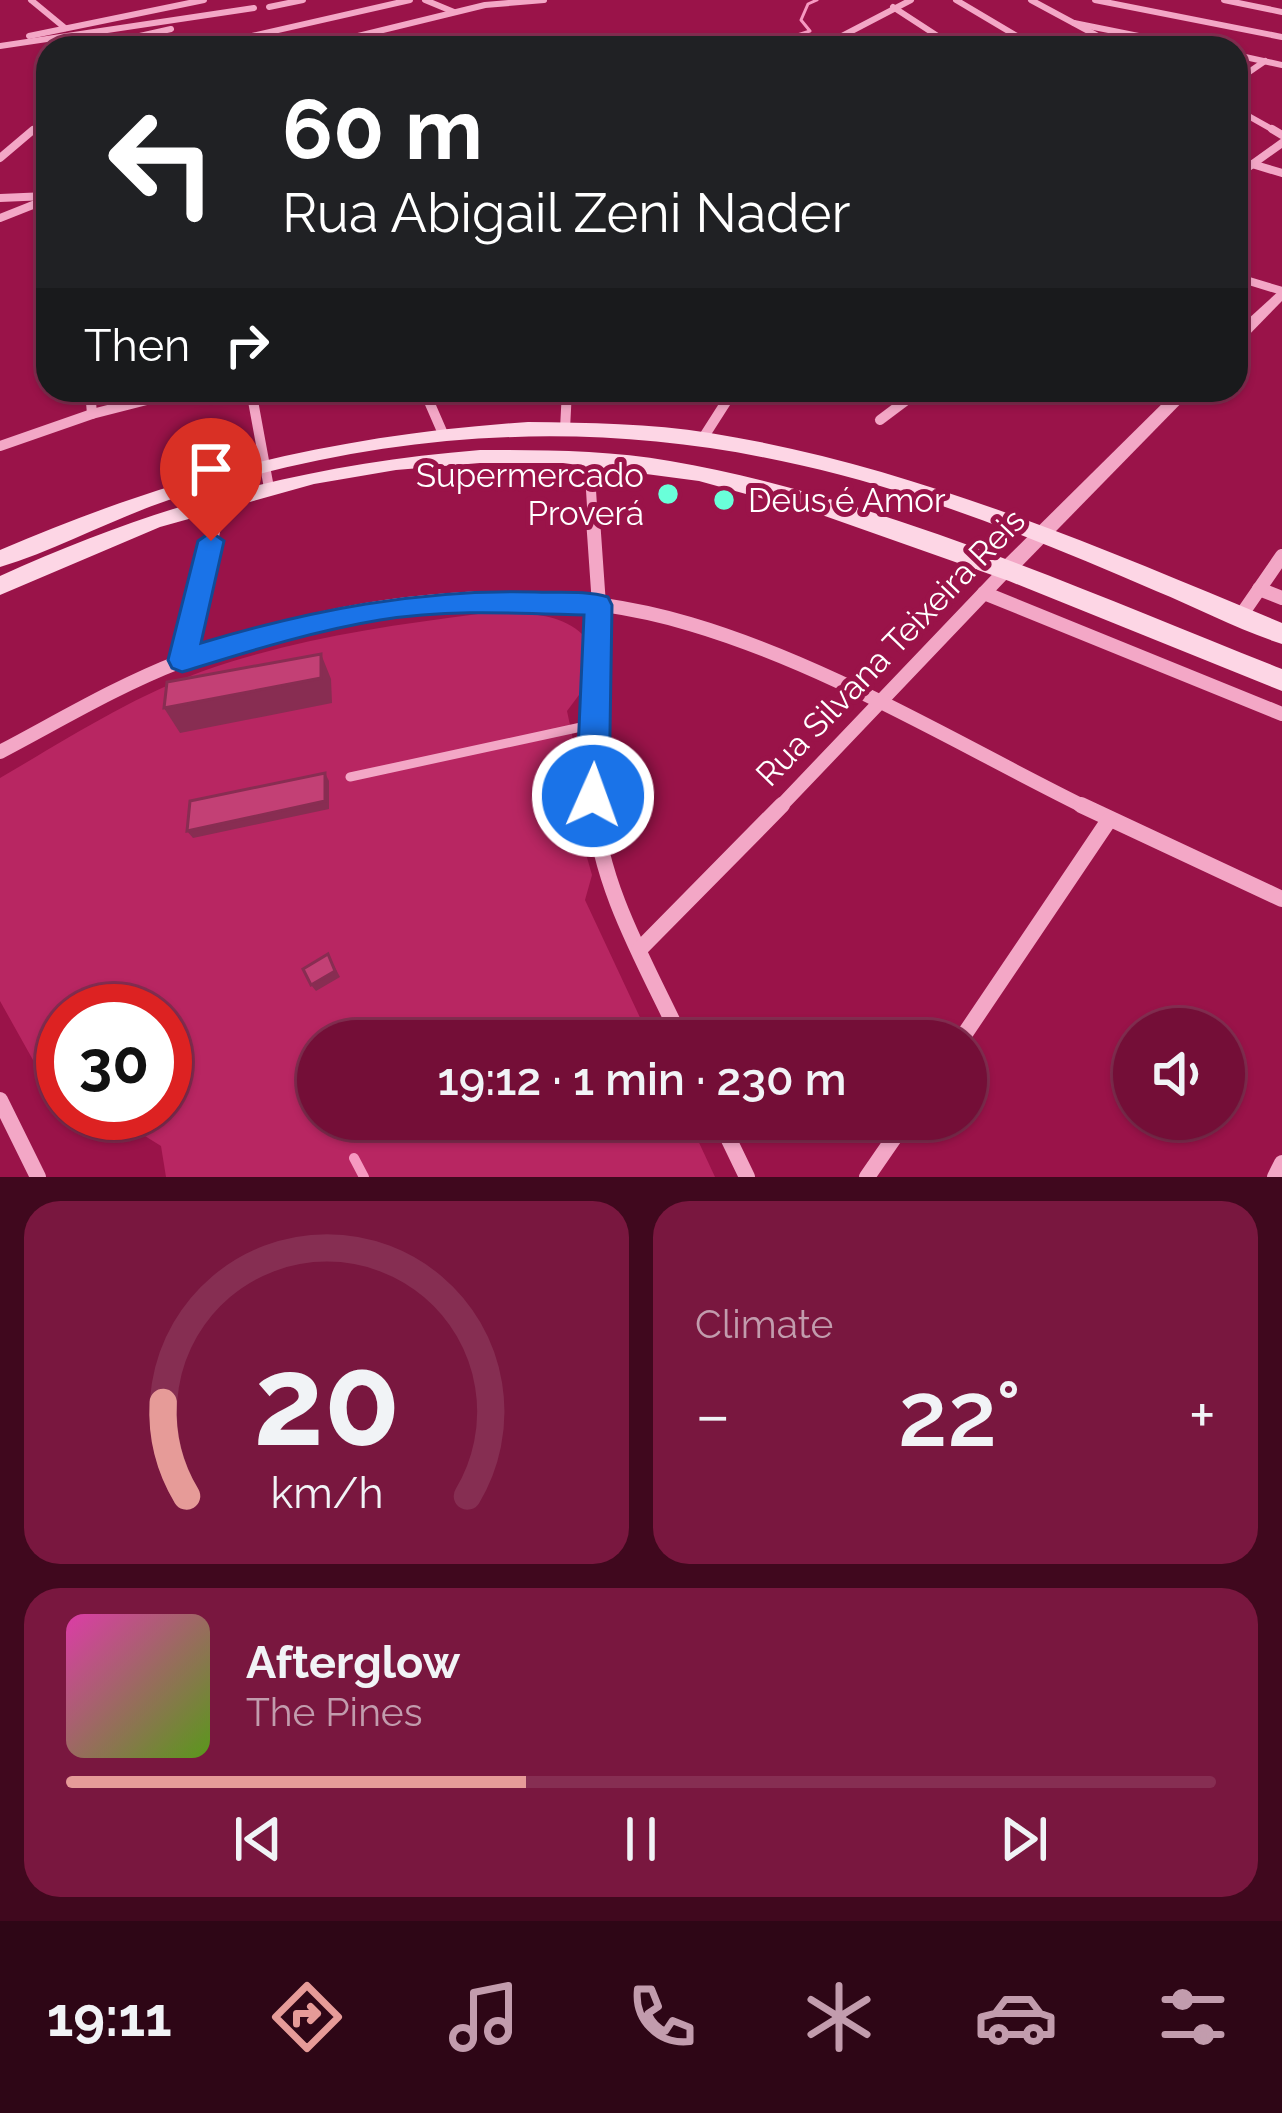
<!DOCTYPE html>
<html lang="en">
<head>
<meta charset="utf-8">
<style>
  :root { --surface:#740e37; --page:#79173f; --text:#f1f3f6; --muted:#c29cad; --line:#862e52; --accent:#e69b98 }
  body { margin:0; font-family:Raleway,sans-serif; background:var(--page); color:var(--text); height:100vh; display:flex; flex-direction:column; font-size:45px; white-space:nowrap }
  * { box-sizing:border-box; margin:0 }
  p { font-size:39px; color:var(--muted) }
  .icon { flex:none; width:66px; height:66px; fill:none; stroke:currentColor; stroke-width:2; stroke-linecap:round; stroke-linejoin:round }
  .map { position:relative; height:1177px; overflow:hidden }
  .drawer { display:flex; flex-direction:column; gap:24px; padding:24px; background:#40081e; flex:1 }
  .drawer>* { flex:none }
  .banner { position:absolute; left:36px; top:36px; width:1212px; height:366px; border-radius:36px; box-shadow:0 3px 9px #0004,0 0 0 3px var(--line); background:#202124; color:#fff; overflow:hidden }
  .fabs { position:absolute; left:1113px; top:1008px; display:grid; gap:24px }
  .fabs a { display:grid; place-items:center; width:132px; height:132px; border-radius:50%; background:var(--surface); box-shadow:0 3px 9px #0004,0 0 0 3px var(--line); font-size:60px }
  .speed { position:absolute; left:36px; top:984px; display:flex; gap:24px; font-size:60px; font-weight:700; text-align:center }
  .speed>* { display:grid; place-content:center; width:156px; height:156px; border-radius:50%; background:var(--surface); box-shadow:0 3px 9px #0004,0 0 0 3px var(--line); line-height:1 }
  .speed .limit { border:18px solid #d22; background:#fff; color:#111 }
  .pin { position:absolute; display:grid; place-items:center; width:102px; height:102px; color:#fff; margin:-123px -51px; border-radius:50% 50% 50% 0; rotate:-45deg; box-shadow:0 0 12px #0007 }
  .pin .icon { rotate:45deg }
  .me { position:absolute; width:132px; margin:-66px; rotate:2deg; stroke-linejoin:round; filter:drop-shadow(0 0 9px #0008) }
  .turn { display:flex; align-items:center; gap:42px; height:252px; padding:0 48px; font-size:54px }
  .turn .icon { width:156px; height:156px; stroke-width:2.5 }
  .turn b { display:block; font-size:84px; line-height:102px }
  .then { display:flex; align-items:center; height:114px; padding:0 48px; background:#0003; gap:24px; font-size:45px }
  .big { font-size:90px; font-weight:600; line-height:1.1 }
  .drawer .card { flex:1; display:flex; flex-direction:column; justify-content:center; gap:18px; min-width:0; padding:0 42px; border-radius:36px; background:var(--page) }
  .drawer .dial { align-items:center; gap:0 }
  .dial svg { height:312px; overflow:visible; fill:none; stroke:var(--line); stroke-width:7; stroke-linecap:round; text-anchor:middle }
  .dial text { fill:var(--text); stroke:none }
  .song { display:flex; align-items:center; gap:36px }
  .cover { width:144px; height:144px; border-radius:18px; background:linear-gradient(135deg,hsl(320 70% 55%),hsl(90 70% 35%)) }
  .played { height:12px; border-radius:6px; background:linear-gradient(90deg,var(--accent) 40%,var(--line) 40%) }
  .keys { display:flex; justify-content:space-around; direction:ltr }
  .heat { display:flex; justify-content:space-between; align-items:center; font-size:66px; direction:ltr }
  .drawer .tiles { flex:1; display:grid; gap:24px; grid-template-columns:1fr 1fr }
  .card:last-child { grid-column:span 2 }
  .trip { position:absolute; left:297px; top:1020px; width:690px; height:120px; border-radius:60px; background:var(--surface); box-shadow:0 3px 9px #0004,0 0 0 3px var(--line); font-weight:600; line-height:120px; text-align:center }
  .tab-bar { display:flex; height:192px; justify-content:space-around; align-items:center; background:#2e0616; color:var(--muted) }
  .tab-bar .icon { width:84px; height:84px }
  .tab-bar .on { color:var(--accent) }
  .tab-bar b { font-size:54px; color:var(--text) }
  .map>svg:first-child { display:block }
</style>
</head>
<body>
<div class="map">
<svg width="1282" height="1177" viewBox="0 0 1282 1177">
  <rect width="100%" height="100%" fill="#9a1349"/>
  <path fill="#b82662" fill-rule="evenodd" d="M478,614C515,615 555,608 583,635L585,687L567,711L580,772L584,847L592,875L585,900L651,1041H318V1119H688L715,1177H166L161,1146L116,1118L66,1119L0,1001V778C67,739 133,696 206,670C295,639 385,626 478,614ZM63,1011H165V1113H63Z"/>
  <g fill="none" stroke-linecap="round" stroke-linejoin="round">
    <polyline stroke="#f699c1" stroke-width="3" points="688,48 730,35 791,37 810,31 801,20 808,4 817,0"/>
    <polyline stroke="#f699c1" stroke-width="10" points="354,1158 364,1177"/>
    <polyline stroke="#f3a7c6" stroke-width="9" points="350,777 595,724"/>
    <g stroke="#f3a7c6" stroke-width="6">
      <polyline points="31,0 65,28"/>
      <polyline points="425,0 454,12"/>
      <polyline points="956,0 1037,48"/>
      <polyline points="1031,0 1120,48"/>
      <polyline points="1095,0 1282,37"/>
      <polyline points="1224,0 1282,12"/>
      <polyline points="269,7 303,0"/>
      <polyline points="893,7 956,48"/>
      <polyline points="1074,23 1198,48"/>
      <polyline points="29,36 204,0"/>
      <polyline points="0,46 254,8"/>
      <polyline points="111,48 122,40 171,29"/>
      <polyline points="199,48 410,0"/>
      <polyline points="309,48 485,5 544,0"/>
      <polyline points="819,48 911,0"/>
      <polyline points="1236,55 1282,65"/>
      <polyline points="1236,81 1265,61"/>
      <polyline points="1236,109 1277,132"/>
    </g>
    <g stroke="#f3a7c6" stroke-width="8">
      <polyline points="1272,129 1282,135"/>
      <polyline points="0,158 33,130"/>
      <polyline points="1252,164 1282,173"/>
      <polyline points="1236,176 1282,143"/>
      <polyline points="0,198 47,196"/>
      <polyline points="0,218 48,199"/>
      <polyline points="1236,277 1282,291"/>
    </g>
    <g stroke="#f3a7c6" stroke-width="10">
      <polyline points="90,390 92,414"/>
      <polyline points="251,390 269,488"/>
      <polyline points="424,390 444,436"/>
      <polyline points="880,420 920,390"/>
      <polyline points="565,429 567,390"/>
      <polyline points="703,438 726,402 743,390"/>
      <polyline points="0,446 92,414 186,390"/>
      <polyline points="589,458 593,522"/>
      <polyline points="215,522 219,475"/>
    </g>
    <g stroke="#f3a7c6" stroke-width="14">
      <polyline points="593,519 599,605 594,808"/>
      <polyline points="1259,589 1282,598"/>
      <polyline points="984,593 1282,714"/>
      <polyline points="1240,617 1282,556"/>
      <polyline points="182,660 216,519"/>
      <path d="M0,752C59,721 117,686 179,662C337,600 525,575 690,624C829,665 957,744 1087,808"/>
      <polyline points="779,808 1007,569"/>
    </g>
    <g stroke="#f3a7c6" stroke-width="16">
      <path d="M594,805C600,888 647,966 682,1041"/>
      <polyline points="1081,805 1282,899"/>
      <polyline points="639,950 782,805"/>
      <polyline points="960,1041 1109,820"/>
      <polyline points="0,1100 38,1177"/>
      <polyline points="719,1119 747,1177"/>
      <polyline points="867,1177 907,1119"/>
      <polyline points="1275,1177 1282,1163"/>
    </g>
    <g fill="#f3a7c6" fill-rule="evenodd">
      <polygon points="1282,288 1282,301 1242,342 1236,344 1236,330"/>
      <polygon points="1176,390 1194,390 1014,574 1000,574 997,569 1000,564"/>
    </g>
    <g fill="#fdd6e5" fill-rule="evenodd">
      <path d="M528,422C589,423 650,423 710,433C910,465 1097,546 1282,623V644C1239,630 1198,608 1156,591C1078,557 1000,525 919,498C665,415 432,417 178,497C117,516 60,549 0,567V550C176,474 336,435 528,422Z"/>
      <path d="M480,450C543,450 607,450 670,461C874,496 1090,593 1282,669V691L1009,581L822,515L699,481L563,463H480L396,470L314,484L160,527L0,595V576C158,504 307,464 480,450Z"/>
    </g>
  </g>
  <g fill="#882d52">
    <polygon points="321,654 331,679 332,703 180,733 164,708"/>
    <polygon points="325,773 329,781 329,809 193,838 187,831"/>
    <polygon points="328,954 340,977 316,991 311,985"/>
  </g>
  <g fill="#c34075" stroke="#882d52" stroke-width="3">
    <polygon points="321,654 321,678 164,708 167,682"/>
    <polygon points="325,773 325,801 187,831 190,801"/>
    <polygon points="328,954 335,971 311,985 303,969"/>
  </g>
  <path fill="#1a73e8" stroke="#114b97" stroke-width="3" d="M211,532L224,541L201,643C311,610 419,589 535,592C559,593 586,590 608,597L612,605L609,796L604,806L593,811L581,806L576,796L584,615C516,613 447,609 380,620C313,631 247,652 182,672L172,668L168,660L198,541Z"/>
  <g fill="#69ffd9" stroke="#9a1349" stroke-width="4.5">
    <circle cx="668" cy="494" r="12"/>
    <circle cx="724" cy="500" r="12"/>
  </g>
  <g text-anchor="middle" stroke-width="10" stroke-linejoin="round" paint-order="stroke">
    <g font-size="33" fill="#fff" stroke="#9a1349" text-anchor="end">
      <text x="644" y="487">Supermercado<tspan x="644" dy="38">Proverá</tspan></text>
      <text x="748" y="512" text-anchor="start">Deus é Amor</text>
    </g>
    <g font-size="33" fill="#fff" stroke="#9a1349">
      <text transform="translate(890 647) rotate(-46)" y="12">Rua Silvana Teixeira Reis</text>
    </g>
  </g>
</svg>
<div class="fabs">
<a><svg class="icon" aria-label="sound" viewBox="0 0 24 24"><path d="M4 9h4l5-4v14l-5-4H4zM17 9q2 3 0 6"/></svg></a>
</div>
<div class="speed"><div class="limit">30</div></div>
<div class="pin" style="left:211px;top:541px;background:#d93025"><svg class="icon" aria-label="arrive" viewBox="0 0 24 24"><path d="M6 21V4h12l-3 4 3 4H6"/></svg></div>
<svg class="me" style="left:593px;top:796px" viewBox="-20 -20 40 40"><circle r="17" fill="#1a73e8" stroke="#fff" stroke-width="3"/><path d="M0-11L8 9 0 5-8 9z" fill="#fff"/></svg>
<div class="trip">19:12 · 1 min · 230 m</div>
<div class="banner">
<div class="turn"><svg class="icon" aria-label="left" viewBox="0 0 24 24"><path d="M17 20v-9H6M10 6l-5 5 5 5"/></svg><div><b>60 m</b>Rua Abigail Zeni Nader</div></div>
<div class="then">Then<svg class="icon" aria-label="right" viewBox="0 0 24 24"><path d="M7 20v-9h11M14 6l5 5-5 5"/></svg></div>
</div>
</div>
<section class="drawer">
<div class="tiles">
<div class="card dial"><svg viewBox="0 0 100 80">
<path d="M14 69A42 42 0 1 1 86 69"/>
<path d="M14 69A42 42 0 0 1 8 45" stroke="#e69b98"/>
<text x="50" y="56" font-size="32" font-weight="700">20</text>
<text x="50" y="72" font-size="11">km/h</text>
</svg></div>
<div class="card"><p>Climate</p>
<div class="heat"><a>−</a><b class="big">22°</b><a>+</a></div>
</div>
<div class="card">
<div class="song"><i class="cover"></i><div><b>Afterglow</b><p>The Pines</p></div></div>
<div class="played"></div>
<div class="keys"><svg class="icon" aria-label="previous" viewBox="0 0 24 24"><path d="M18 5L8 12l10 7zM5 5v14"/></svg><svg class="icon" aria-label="pause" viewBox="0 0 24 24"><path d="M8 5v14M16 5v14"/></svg><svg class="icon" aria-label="next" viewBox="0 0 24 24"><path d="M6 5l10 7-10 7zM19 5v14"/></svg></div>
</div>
</div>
</section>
<nav class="tab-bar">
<b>19:11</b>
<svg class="icon on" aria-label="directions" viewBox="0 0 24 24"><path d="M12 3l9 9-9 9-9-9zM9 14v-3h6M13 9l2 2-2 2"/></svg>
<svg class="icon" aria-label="music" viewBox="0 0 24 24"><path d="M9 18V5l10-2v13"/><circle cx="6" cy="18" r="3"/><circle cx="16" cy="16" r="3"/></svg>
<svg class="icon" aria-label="phone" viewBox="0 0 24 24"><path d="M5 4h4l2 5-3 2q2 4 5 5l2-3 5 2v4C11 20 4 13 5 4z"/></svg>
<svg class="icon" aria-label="climate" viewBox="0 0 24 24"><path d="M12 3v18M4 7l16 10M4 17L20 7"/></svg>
<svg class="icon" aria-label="car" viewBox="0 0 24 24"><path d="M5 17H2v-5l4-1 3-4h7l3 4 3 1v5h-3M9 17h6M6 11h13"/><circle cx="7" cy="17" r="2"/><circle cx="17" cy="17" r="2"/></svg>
<svg class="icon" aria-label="filters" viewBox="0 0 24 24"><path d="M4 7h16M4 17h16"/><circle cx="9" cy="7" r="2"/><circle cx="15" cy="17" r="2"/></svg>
</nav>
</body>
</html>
